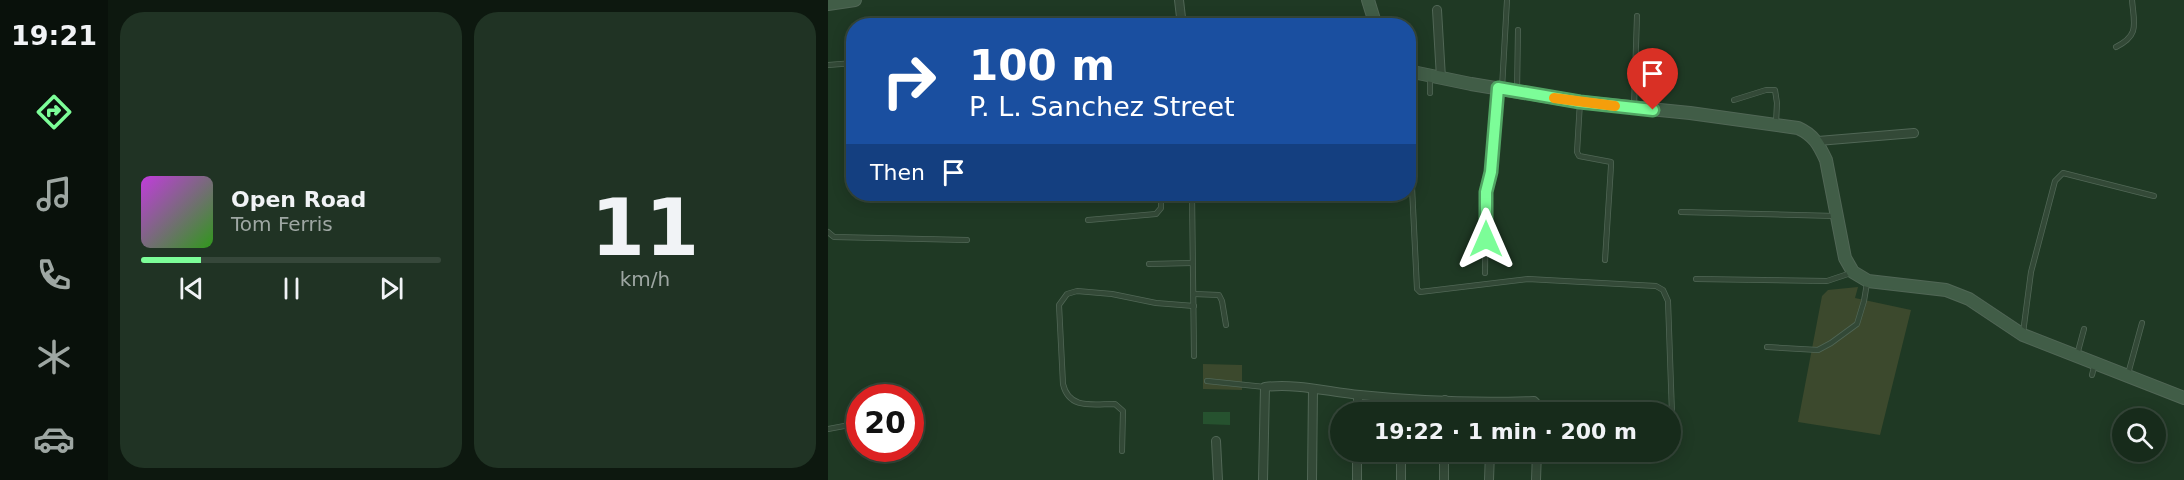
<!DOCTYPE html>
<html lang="en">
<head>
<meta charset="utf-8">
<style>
  :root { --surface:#172b1b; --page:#203324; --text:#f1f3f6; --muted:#9ea7a3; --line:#36473a; --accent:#7cfd98 }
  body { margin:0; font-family:"DejaVu Sans",sans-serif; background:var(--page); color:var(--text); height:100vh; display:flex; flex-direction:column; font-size:22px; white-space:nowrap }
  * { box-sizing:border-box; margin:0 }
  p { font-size:20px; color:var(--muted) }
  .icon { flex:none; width:33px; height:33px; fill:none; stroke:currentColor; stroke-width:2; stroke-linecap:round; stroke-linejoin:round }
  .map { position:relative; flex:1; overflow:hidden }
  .drawer { display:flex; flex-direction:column; gap:12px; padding:12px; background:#0d180f; width:720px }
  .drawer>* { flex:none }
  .banner { position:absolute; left:18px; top:18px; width:570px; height:183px; border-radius:24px; box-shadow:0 3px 15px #0003,0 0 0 2px var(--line); background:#1a4fa0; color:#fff; overflow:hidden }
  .tools { position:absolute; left:1284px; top:408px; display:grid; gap:12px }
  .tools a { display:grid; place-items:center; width:54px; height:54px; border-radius:50%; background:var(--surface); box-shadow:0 3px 15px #0003,0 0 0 2px var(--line); font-size:30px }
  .speed { position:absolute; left:18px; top:384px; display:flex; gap:12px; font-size:30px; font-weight:700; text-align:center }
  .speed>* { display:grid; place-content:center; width:78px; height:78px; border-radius:50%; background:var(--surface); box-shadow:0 3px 15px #0003,0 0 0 2px var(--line); line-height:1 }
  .speed .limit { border:9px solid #d22; background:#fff; color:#111 }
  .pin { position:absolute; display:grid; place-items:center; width:51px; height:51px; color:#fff; margin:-62px -26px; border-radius:50% 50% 50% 0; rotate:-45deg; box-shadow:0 0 6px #0007 }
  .pin .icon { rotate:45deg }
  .me { position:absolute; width:66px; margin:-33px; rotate:0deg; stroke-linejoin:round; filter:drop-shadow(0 0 4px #0008) }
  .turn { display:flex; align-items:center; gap:21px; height:126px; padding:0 24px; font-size:27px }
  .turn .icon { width:78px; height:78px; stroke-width:2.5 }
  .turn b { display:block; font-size:42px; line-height:51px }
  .then { display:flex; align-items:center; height:57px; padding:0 24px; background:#0003; gap:12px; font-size:22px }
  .drawer .tile { flex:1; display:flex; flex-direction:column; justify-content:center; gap:9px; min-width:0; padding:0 21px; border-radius:24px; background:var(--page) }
  .drawer .dial { align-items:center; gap:0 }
  .dial b { font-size:78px; line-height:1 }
  .song { display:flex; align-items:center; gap:18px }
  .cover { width:72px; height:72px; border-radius:9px; background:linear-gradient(135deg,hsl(290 70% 55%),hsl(110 70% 35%)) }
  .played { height:6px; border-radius:3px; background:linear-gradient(90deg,var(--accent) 20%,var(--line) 20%) }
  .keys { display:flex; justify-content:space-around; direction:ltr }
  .drawer .tiles { flex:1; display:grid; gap:12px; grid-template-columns:repeat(2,1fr) }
  .trip { position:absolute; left:502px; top:402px; width:351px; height:60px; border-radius:30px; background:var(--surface); box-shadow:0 3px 15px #0003,0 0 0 2px var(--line); font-weight:800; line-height:60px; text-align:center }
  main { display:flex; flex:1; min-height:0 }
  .dock { display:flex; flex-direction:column; width:108px; justify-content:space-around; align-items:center; background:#09110b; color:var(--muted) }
  .dock .icon { width:42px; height:42px }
  .dock .on { color:var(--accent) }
  .dock b { font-size:27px; color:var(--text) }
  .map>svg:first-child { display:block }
</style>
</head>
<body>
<main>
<nav class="dock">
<b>19:21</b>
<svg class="icon on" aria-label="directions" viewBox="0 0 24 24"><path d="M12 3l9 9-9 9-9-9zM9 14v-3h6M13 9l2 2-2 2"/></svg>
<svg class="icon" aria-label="music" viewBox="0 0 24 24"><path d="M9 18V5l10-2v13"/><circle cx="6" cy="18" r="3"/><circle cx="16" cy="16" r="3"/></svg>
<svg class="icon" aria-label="phone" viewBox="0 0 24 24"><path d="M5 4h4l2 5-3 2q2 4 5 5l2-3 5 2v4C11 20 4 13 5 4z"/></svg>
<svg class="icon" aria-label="climate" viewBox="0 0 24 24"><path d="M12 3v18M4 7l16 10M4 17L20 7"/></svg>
<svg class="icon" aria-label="car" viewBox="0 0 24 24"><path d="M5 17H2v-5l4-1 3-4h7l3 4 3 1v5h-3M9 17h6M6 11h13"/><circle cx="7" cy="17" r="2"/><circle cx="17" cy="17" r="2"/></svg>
</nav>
<section class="drawer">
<div class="tiles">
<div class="tile">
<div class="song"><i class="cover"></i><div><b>Open Road</b><p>Tom Ferris</p></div></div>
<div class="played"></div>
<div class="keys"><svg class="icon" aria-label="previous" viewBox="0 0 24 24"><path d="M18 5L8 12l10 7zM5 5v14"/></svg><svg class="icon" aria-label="pause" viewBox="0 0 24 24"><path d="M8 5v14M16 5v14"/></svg><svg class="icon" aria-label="next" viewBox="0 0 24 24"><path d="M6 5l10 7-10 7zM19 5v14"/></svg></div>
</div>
<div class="tile dial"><b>11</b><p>km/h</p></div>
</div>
</section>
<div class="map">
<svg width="1356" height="480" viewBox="0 0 1356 480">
  <rect width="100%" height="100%" fill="#1f3924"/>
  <g fill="#3c492d">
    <polygon points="1030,287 1027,298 1083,310 1052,435 970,422 994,296 1000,290"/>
    <polygon points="375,364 414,365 414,390 375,389"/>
  </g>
  <polygon fill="#26522f" points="375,412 402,412 402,425 375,424"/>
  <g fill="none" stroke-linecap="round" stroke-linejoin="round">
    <defs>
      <g id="lane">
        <path d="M1288,47C1312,35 1306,24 1304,0"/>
        <polyline points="0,65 26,63"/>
        <polyline points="602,77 602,93"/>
        <polyline points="674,88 679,0"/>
        <polyline points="689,91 690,30"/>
        <polyline points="906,100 938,90 947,90 949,103 948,123"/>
        <polyline points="752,102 749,152 751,156 783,162 783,166 777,260"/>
        <polyline points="806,107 809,16"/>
        <polyline points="580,181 584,187 589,289 592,292 700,279 828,286 835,290 840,301 845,442"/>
        <polyline points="364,194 366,356"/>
        <polyline points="853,212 1007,216"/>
        <polyline points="260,220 328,214 333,208 333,194"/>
        <polyline points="0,232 6,237 139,240"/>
        <polyline points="321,264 364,263"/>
        <polyline points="657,273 658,192 663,172 670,91"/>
        <polyline points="868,279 999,281 1023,273"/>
        <polyline points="366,294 391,295 394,301 398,325"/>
        <polyline points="1195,333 1203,272 1227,181 1235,173 1326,196"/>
        <polyline points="939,347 990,350 1003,343 1029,324 1036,301 1039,283"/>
        <polyline points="1249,355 1256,329"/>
        <polyline points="1300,374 1314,323"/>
        <polyline points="1264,375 1267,363"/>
        <polyline points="379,381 437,387"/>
        <polyline points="82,414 89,412"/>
        <polyline points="0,429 32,423"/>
        <path d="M294,451L295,411L287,404C265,404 241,410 235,384L231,305L239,294L249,291L284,294L328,303L366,306"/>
      </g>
      <g id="street">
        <polyline points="351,0 354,26"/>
        <polyline points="609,10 613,78"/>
        <polyline points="990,141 1086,133"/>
        <polyline points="530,412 530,395"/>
        <polyline points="573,412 573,399"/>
        <polyline points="617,412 617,400"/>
        <polyline points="388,441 390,480"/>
        <path d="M435,480L437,387C469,383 500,392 532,395C590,401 648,403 706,401L708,403L709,412"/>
        <polyline points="484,480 485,389"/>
        <polyline points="529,480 529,452"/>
        <polyline points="573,480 573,452"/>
        <polyline points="616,480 616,452"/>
        <polyline points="661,480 662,452"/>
        <polyline points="708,480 709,452"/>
      </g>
      <g id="secondary">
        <polyline points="540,0 548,26"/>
        <polyline points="0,4 27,0"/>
        <path d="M580,71L643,84L752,102L862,113L970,128C986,135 991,145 998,160L1017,258L1025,272L1040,281L1118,290L1141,299L1195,335L1356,398"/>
      </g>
    </defs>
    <use href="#lane" stroke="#516756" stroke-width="6"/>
    <use href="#street" stroke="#516756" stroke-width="10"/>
    <use href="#secondary" stroke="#516756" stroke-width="14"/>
    <use href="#lane" stroke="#334937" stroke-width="4.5"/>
    <use href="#street" stroke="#334937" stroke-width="8"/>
    <use href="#secondary" stroke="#415d47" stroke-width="12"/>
  </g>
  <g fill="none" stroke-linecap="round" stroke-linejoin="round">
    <defs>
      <polyline id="route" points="658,239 658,192 663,172 670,88 752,102 825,110"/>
    </defs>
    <use href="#route" stroke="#51a463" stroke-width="15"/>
    <use href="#route" stroke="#7cfd98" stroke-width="10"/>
    <polyline stroke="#f59e0b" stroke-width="10" points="726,98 787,106"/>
  </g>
</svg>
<div class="tools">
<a><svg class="icon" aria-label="search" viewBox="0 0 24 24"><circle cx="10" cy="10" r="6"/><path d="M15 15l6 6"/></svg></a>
</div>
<div class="speed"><div class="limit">20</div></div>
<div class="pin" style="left:825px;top:110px;background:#d93025"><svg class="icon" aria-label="arrive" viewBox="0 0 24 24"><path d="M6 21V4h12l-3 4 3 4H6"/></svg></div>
<svg class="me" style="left:658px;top:239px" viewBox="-20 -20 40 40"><path d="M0-17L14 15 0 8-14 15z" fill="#7cfd98" stroke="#fff" stroke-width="4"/></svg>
<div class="trip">19:22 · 1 min · 200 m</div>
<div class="banner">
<div class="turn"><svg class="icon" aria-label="right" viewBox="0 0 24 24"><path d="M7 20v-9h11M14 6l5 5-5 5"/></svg><div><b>100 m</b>P. L. Sanchez Street</div></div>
<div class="then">Then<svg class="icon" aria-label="arrive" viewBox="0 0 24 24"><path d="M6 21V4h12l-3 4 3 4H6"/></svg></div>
</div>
</div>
</main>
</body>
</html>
